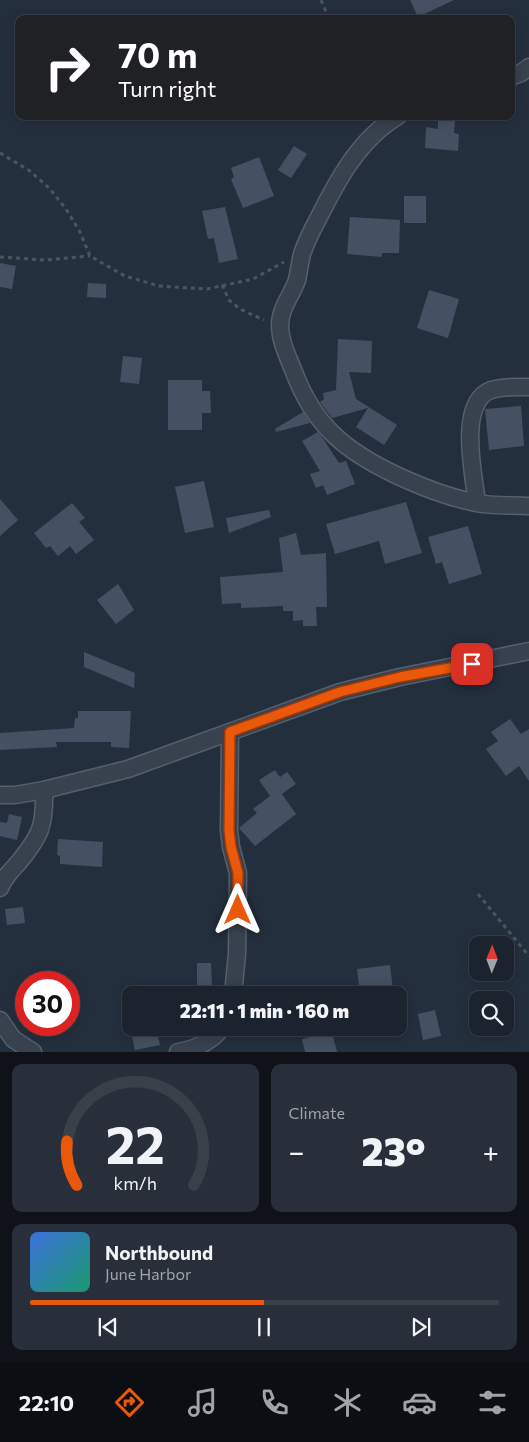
<!DOCTYPE html>
<html lang="en">
<head>
<meta charset="utf-8">
<style>
  :root { --surface:#1b232e; --page:#282f3a; --text:#f1f3f6; --muted:#a0a4aa; --line:#39404a; --accent:#ea580c }
  body { margin:0; font-family:Commissioner,sans-serif; background:var(--page); color:var(--text); height:100vh; display:flex; flex-direction:column; font-size:19px; white-space:nowrap }
  * { box-sizing:border-box; margin:0 }
  p { font-size:16px; color:var(--muted) }
  .icon { flex:none; width:28px; height:28px; fill:none; stroke:currentColor; stroke-width:2; stroke-linecap:round; stroke-linejoin:round }
  .map { position:relative; height:1052px; overflow:hidden }
  .panel { display:flex; flex-direction:column; gap:12px; padding:12px; background:#0f1319; flex:1 }
  .panel>* { flex:none }
  .hud { position:absolute; left:15px; top:15px; width:500px; height:105px; border-radius:10px; box-shadow:0 2px 12px #0003,0 0 0 1px var(--line); background:#202124; color:#fff; overflow:hidden }
  .needle { width:32px; rotate:1deg }
  .buttons { position:absolute; left:469px; top:936px; display:grid; gap:10px }
  .buttons a { display:grid; place-items:center; width:45px; height:45px; border-radius:10px; background:var(--surface); box-shadow:0 2px 12px #0003,0 0 0 1px var(--line); font-size:25px }
  .speed { position:absolute; left:15px; top:971px; display:flex; gap:10px; font-size:25px; font-weight:700; text-align:center }
  .speed>* { display:grid; place-content:center; width:65px; height:65px; border-radius:50%; background:var(--surface); box-shadow:0 2px 12px #0003,0 0 0 1px var(--line); line-height:1 }
  .speed .limit { border:8px solid #d22; background:#fff; color:#111 }
  .pin { position:absolute; display:grid; place-items:center; width:42px; height:42px; color:#fff; margin:-21px; border-radius:10px; box-shadow:0 2px 8px #0006 }
  .me { position:absolute; width:55px; margin:-28px; rotate:0deg; stroke-linejoin:round; filter:drop-shadow(0 0 4px #0008) }
  .turn { display:flex; align-items:center; gap:18px; height:105px; padding:0 20px; font-size:22px }
  .turn .icon { width:65px; height:65px; stroke-width:2.5 }
  .turn b { display:block; font-size:35px; line-height:42px }
  .big { font-size:38px; font-weight:800; line-height:1.1 }
  .panel .card { flex:1; display:flex; flex-direction:column; justify-content:center; gap:8px; min-width:0; padding:0 18px; border-radius:10px; background:var(--page) }
  .panel .dial { align-items:center; gap:0 }
  .dial svg { height:130px; overflow:visible; fill:none; stroke:var(--line); stroke-width:7; stroke-linecap:round; text-anchor:middle }
  .dial text { fill:var(--text); stroke:none }
  .song { display:flex; align-items:center; gap:15px }
  .cover { width:60px; height:60px; border-radius:8px; background:linear-gradient(135deg,hsl(220 70% 55%),hsl(160 70% 35%)) }
  .played { height:5px; border-radius:2px; background:linear-gradient(90deg,var(--accent) 50%,var(--line) 50%) }
  .keys { display:flex; justify-content:space-around; direction:ltr }
  .heat { display:flex; justify-content:space-between; align-items:center; font-size:28px; direction:ltr }
  .panel .tiles { flex:1; display:grid; gap:12px; grid-template-columns:1fr 1fr }
  .card:last-child { grid-column:span 2 }
  .trip { position:absolute; left:122px; top:986px; width:285px; height:50px; border-radius:10px; background:var(--surface); box-shadow:0 2px 12px #0003,0 0 0 1px var(--line); font-weight:800; line-height:50px; text-align:center }
  .tab-bar { display:flex; height:80px; justify-content:space-around; align-items:center; background:#0b0e12; color:var(--muted) }
  .tab-bar .icon { width:35px; height:35px }
  .tab-bar .selected { color:var(--accent) }
  .tab-bar b { font-size:22px; color:var(--text) }
  .map>svg:first-child { display:block }
</style>
</head>
<body>
<div class="map">
<svg width="529" height="1052" viewBox="0 0 529 1052">
  <rect width="100%" height="100%" fill="#242f3e"/>
  <g fill="#455162">
    <polygon points="410,0 454,0 418,17"/>
    <polygon points="438,120 455,121 454,133 459,134 458,151 425,148 426,127 438,129"/>
    <polygon points="294,146 307,154 291,178 278,170"/>
    <polygon points="259,157 274,196 243,208 231,179 234,177 231,168"/>
    <rect x="404" y="196" width="22" height="27"/>
    <polygon points="225,207 238,259 219,263 214,238 208,239 202,211"/>
    <polygon points="350,217 400,220 399,253 382,253 382,257 347,254"/>
    <polygon points="0,263 16,266 12,289 0,287"/>
    <polygon points="88,283 106,284 106,298 87,297"/>
    <polygon points="429,290 459,299 448,338 417,328"/>
    <polygon points="338,339 372,341 371,373 349,372 356,399 397,425 384,445 356,427 368,408 332,418 320,402 324,399 323,393 336,390"/>
    <polygon points="123,356 142,358 139,384 120,382"/>
    <polygon points="168,380 202,380 202,391 210,391 211,413 202,413 202,430 168,430"/>
    <polygon points="521,406 524,446 489,450 485,409"/>
    <polygon points="303,412 310,423 276,432 275,429"/>
    <polygon points="318,432 324,440 339,463 346,461 355,484 327,495 323,485 316,488 310,474 320,471 302,441"/>
    <polygon points="204,481 214,527 185,533 175,487"/>
    <polygon points="0,499 18,520 0,536"/>
    <polygon points="406,502 422,553 385,564 379,541 335,554 326,524"/>
    <polygon points="72,503 85,518 79,522 94,540 76,554 70,546 58,556 50,546 46,548 34,533"/>
    <polygon points="269,510 271,517 229,533 226,518"/>
    <polygon points="468,526 482,574 449,584 442,562 436,564 428,537"/>
    <polygon points="296,533 301,555 326,553 327,607 316,607 317,626 303,626 303,620 293,621 293,611 283,611 283,606 241,608 241,603 222,604 220,577 283,572 279,538"/>
    <polygon points="118,584 134,610 116,624 97,600"/>
    <polygon points="84,652 135,673 134,688 84,667"/>
    <polygon points="78,711 131,711 129,748 111,747 111,742 56,742 57,747 0,750 0,733 74,728 75,718 78,718"/>
    <polygon points="510,719 521,734 529,729 529,781 519,766 506,776 486,749 498,741 491,732"/>
    <polygon points="275,770 280,777 287,772 296,784 282,794 296,814 255,846 239,828 257,813 253,809 270,796 259,780"/>
    <polygon points="9,814 22,817 17,840 0,836 0,822 7,823"/>
    <polygon points="58,839 103,842 102,867 60,864 60,856 57,855"/>
    <polygon points="23,907 25,923 7,925 5,909"/>
    <polygon points="197,963 211,963 212,985 197,986"/>
    <polygon points="390,965 393,990 360,994 357,969"/>
    <polygon points="435,1010 441,1036 423,1040 418,1014"/>
    <polygon points="157,1031 160,1045 135,1050 132,1036"/>
    <polygon points="332,1032 337,1052 305,1052 302,1039"/>
  </g>
  <g fill="none" stroke-linecap="round" stroke-linejoin="round">
    <defs>
      <g id="minor">
        <polyline points="511,77 521,73 529,67"/>
        <path d="M398,116C359,139 337,181 318,219C312,230 306,242 302,254C300,262 299,271 297,280C292,295 280,308 280,325C280,341 288,357 294,372C303,396 316,418 334,435C366,466 433,494 476,503C493,506 512,505 529,506"/>
        <path d="M477,503C474,476 457,403 491,390C503,386 516,387 529,387"/>
        <polyline points="230,732 229,830 231,847 238,873 237,954 233,995"/>
        <polyline points="0,795 15,795 44,790 128,769 340,692 400,677 529,651"/>
        <path d="M0,888C4,877 11,871 19,862C41,835 45,825 44,790"/>
        <polyline points="0,1020 13,1039 33,1052"/>
        <path d="M178,1052C196,1049 211,1042 222,1028"/>
      </g>
    </defs>
    <use href="#minor" stroke="#565f6c" stroke-width="19"/>
    <g stroke="#44595c" stroke-width="3" stroke-dasharray="4 4" stroke-linecap="butt">
      <polyline points="321,0 329,19"/>
      <polyline points="0,153 30,171 49,188 66,209 80,232 90,256 125,276 159,286 207,289 253,279 284,262"/>
      <polyline points="0,257 45,260 90,256"/>
      <polyline points="222,285 229,300 240,309 264,320"/>
      <polyline points="478,894 529,956"/>
    </g>
    <use href="#minor" stroke="#38414e" stroke-width="16"/>
  </g>
  <g fill="none" stroke-linecap="round" stroke-linejoin="round">
    <defs>
      <polyline id="route" points="238,910 238,873 231,847 229,830 230,732 340,692 400,677 472,664"/>
    </defs>
    <use href="#route" stroke="#983908" stroke-width="12"/>
    <use href="#route" stroke="#ea580c" stroke-width="9"/>
  </g>
</svg>
<div class="buttons">
<a><svg class="needle" viewBox="-14 -14 28 28"><path d="M0-13l5 13h-10z" fill="#e53935"/><path d="M0 13l5-13h-10z" fill="#a0a4aa"/></svg></a>
<a><svg class="icon" aria-label="search" viewBox="0 0 24 24"><circle cx="10" cy="10" r="6"/><path d="M15 15l6 6"/></svg></a>
</div>
<div class="speed"><div class="limit">30</div></div>
<div class="pin" style="left:472px;top:664px;background:#d93025"><svg class="icon" aria-label="arrive" viewBox="0 0 24 24"><path d="M6 21V4h12l-3 4 3 4H6"/></svg></div>
<svg class="me" style="left:238px;top:910px" viewBox="-20 -20 40 40"><path d="M0-17L14 15 0 8-14 15z" fill="#ea580c" stroke="#fff" stroke-width="4"/></svg>
<div class="trip">22:11 · 1 min · 160 m</div>
<div class="hud">
<div class="turn"><svg class="icon" aria-label="right" viewBox="0 0 24 24"><path d="M7 20v-9h11M14 6l5 5-5 5"/></svg><div><b>70 m</b>Turn right</div></div>
</div>
</div>
<section class="panel">
<div class="tiles">
<div class="card dial"><svg viewBox="0 0 100 80">
<path d="M14 69A42 42 0 1 1 86 69"/>
<path d="M14 69A42 42 0 0 1 8 42" stroke="#ea580c"/>
<text x="50" y="56" font-size="32" font-weight="700">22</text>
<text x="50" y="72" font-size="11">km/h</text>
</svg></div>
<div class="card"><p>Climate</p>
<div class="heat"><a>−</a><b class="big">23°</b><a>+</a></div>
</div>
<div class="card">
<div class="song"><i class="cover"></i><div><b>Northbound</b><p>June Harbor</p></div></div>
<div class="played"></div>
<div class="keys"><svg class="icon" aria-label="previous" viewBox="0 0 24 24"><path d="M18 5L8 12l10 7zM5 5v14"/></svg><svg class="icon" aria-label="pause" viewBox="0 0 24 24"><path d="M8 5v14M16 5v14"/></svg><svg class="icon" aria-label="next" viewBox="0 0 24 24"><path d="M6 5l10 7-10 7zM19 5v14"/></svg></div>
</div>
</div>
</section>
<nav class="tab-bar">
<b>22:10</b>
<svg class="icon selected" aria-label="directions" viewBox="0 0 24 24"><path d="M12 3l9 9-9 9-9-9zM9 14v-3h6M13 9l2 2-2 2"/></svg>
<svg class="icon" aria-label="music" viewBox="0 0 24 24"><path d="M9 18V5l10-2v13"/><circle cx="6" cy="18" r="3"/><circle cx="16" cy="16" r="3"/></svg>
<svg class="icon" aria-label="phone" viewBox="0 0 24 24"><path d="M5 4h4l2 5-3 2q2 4 5 5l2-3 5 2v4C11 20 4 13 5 4z"/></svg>
<svg class="icon" aria-label="climate" viewBox="0 0 24 24"><path d="M12 3v18M4 7l16 10M4 17L20 7"/></svg>
<svg class="icon" aria-label="car" viewBox="0 0 24 24"><path d="M5 17H2v-5l4-1 3-4h7l3 4 3 1v5h-3M9 17h6M6 11h13"/><circle cx="7" cy="17" r="2"/><circle cx="17" cy="17" r="2"/></svg>
<svg class="icon" aria-label="filters" viewBox="0 0 24 24"><path d="M4 7h16M4 17h16"/><circle cx="9" cy="7" r="2"/><circle cx="15" cy="17" r="2"/></svg>
</nav>
</body>
</html>
